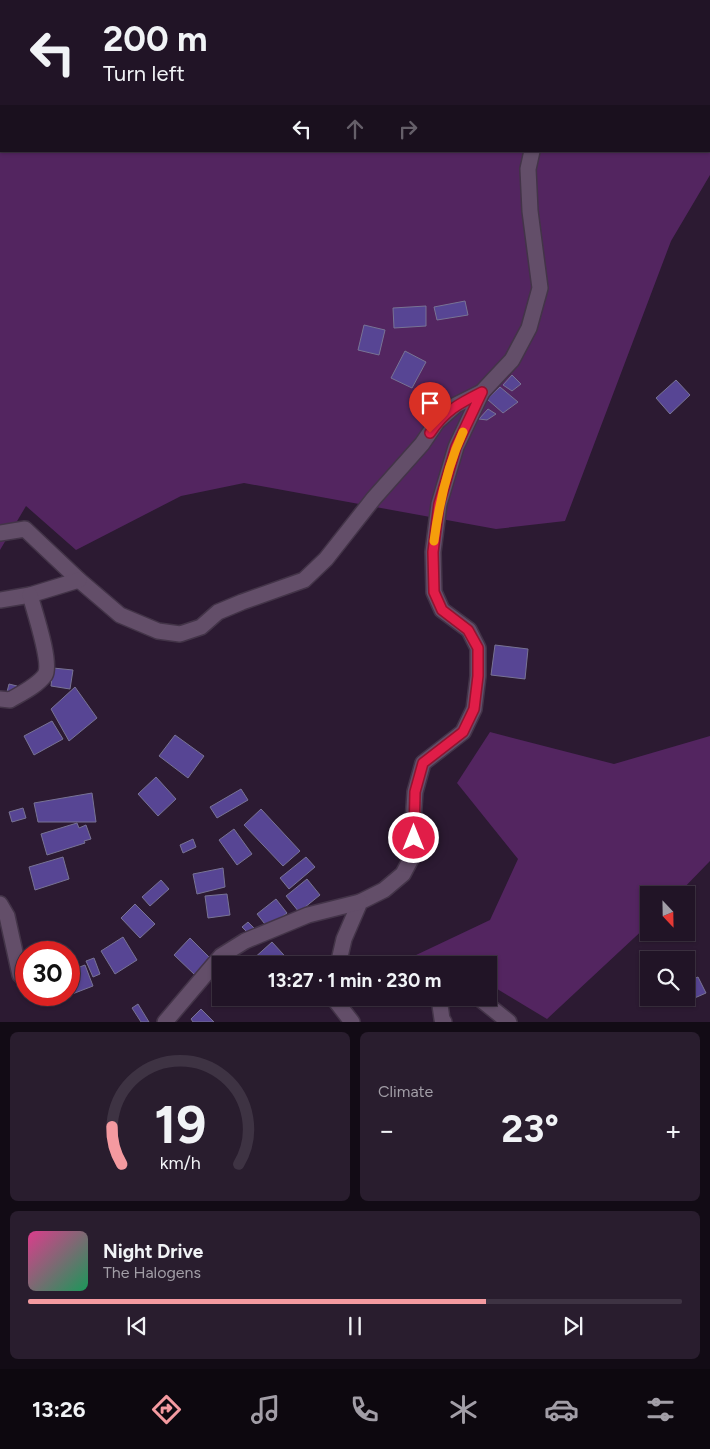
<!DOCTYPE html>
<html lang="en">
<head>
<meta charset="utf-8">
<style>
  :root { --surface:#211426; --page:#291d2e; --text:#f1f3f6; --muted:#a29ea7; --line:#3e3343; --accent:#f49aa0 }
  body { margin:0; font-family:Figtree,sans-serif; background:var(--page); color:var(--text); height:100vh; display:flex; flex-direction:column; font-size:19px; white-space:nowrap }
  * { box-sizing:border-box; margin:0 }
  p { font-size:16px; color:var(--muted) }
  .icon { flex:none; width:28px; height:28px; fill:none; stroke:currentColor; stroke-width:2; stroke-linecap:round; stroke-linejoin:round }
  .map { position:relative; height:1022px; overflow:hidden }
  .panel { display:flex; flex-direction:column; gap:10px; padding:10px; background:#120b15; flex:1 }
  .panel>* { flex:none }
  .hud { position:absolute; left:0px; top:0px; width:710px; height:152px; box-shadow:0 1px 4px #0004,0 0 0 1px var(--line); background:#211426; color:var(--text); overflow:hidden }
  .needle { width:32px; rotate:158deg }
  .controls { position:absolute; left:640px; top:886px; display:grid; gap:10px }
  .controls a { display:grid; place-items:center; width:55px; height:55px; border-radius:0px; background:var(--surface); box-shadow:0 1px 4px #0004,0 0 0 1px var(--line); font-size:25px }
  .speed { position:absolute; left:15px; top:941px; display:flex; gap:10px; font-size:25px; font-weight:700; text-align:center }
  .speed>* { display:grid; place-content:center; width:65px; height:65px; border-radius:50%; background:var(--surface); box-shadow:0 1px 4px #0004,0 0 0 1px var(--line); line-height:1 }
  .speed .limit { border:8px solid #d22; background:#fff; color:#111 }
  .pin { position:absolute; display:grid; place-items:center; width:42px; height:42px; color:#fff; margin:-51px -21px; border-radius:50% 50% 50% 0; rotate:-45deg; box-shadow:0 0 5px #0007 }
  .pin .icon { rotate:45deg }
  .me { position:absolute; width:55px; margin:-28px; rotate:0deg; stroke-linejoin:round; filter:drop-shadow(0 0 4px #0008) }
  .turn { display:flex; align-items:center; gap:18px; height:105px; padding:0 20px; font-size:22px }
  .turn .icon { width:65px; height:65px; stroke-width:2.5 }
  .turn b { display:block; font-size:35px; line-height:42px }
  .lanes { display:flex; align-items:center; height:48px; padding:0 20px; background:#0003; justify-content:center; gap:25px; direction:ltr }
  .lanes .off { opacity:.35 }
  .big { font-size:38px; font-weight:700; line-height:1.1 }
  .panel .tile { flex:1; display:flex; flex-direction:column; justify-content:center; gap:8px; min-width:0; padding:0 18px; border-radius:8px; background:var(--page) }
  .panel .dial { align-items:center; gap:0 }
  .dial svg { height:130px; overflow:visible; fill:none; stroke:var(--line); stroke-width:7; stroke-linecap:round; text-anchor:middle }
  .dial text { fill:var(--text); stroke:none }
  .song { display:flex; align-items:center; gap:15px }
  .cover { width:60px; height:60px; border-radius:8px; background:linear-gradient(135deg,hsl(330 70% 55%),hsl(150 70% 35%)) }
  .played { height:5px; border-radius:2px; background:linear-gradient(90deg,var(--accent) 70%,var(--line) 70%) }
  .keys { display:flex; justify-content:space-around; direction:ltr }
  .heat { display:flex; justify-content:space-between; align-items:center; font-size:28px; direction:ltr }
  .panel .tiles { flex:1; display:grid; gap:10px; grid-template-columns:1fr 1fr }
  .tile:last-child { grid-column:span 2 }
  .trip { position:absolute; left:212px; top:956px; width:285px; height:50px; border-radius:0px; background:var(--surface); box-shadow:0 1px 4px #0004,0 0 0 1px var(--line); font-weight:700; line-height:50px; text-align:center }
  .tabs { display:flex; height:80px; justify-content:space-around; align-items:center; background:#0d080f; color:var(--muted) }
  .tabs .icon { width:35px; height:35px }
  .tabs .on { color:var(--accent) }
  .tabs b { font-size:22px; color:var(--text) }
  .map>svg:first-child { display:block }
</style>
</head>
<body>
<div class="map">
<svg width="710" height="1022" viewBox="0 0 710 1022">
  <rect width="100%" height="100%" fill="#2c1a32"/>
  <g fill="#532560">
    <polygon points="0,0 468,0 1,1 1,151 709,151 710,123 710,175 671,241 565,521 496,529 244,483 181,496 76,550 26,506 0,550"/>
    <polygon points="490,732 614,764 710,736 710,861 677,895 649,895 649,924 547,1019 489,984 489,965 395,965 490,920 518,859 457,783"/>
  </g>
  <g fill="#574594" stroke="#787394">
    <polygon points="465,301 468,315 437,320 434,307"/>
    <polygon points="426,306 426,326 394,328 393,308"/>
    <polygon points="364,325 385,330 379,355 358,350"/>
    <polygon points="405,351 426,362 412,388 391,378"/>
    <polygon points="512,375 521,384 512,391 503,385"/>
    <polygon points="676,380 690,395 670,414 656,398"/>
    <polygon points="431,385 445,395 434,411 419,401"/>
    <polygon points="500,387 518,402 503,413 487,399"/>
    <polygon points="488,409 496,414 487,420 479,419"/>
    <polygon points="495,645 528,649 525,679 491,675"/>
    <polygon points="53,668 73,670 70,689 51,686"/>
    <polygon points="9,684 17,686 15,695 7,692"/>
    <polygon points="75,687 97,718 69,741 51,709"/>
    <polygon points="52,721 63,739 34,755 24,736"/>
    <polygon points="175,735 204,756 188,778 159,756"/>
    <polygon points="156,777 176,799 158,816 138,794"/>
    <polygon points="241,789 248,800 217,818 210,807"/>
    <polygon points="92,793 96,822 38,822 34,803"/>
    <polygon points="23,808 26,818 12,822 9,812"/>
    <polygon points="261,809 300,851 283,866 244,825"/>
    <polygon points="77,823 79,828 86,825 91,839 84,841 85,843 47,855 41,834"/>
    <polygon points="234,829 252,854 237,865 219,840"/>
    <polygon points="193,839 196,847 183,853 180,845"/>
    <polygon points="63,857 69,879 35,890 29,867"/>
    <polygon points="306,857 315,867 289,889 280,878"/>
    <polygon points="223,868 225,887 197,894 193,874"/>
    <polygon points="307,879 320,895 299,912 286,896"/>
    <polygon points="161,880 169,889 150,906 142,897"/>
    <polygon points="227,894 230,915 208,918 205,896"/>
    <polygon points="276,899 287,913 268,928 257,914"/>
    <polygon points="135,904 155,924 140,938 121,918"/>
    <polygon points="248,922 254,928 248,933 242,927"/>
    <polygon points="123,937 137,960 115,974 101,951"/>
    <polygon points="190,938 211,959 195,975 174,955"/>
    <polygon points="272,942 293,965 257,965 252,960"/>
    <polygon points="94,958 100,974 93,977 86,961"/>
    <polygon points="85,965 93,986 67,996 69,995 69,971"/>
    <polygon points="698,977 706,993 690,1000 686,992 686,982"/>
    <polygon points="138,1004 149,1022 141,1022 132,1008"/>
    <polygon points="201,1009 214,1022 193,1022 191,1019"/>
  </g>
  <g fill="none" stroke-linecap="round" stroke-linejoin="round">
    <defs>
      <g id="minor">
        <polyline points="579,1 579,0"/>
        <polyline points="0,533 25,529 79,580 120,615 158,631 180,634 201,627 218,612 242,602 304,580 326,559 374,498 422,444 437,422 456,405 482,392 512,360 529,328 540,288 530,211 528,169 532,151"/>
        <polyline points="0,600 30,595 79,580"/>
        <path d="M0,699L10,700C22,693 37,686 45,675C52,663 34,610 30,595"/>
        <polyline points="0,904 7,916 20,975"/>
        <polyline points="338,965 344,939 360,902 384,890 403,874 414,853 413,822 415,792 423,763 463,732 474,709 478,676 478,648 469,630 442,610 434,592 433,552 439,504 456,447 482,392"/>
        <polyline points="335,998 335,1000 352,1022"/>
        <polyline points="439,998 442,1019 444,1022"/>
        <polyline points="479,998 509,1022"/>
        <polyline points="165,1022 221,956 245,941 308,915 360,902"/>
      </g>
    </defs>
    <use href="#minor" stroke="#433448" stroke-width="18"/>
    <use href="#minor" stroke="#634e69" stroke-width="15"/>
  </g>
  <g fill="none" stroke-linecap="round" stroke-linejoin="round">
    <defs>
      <path id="route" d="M414,838L415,792L423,763L463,732L474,709L478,676V648L468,630L442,610L434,592L433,552L439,504L456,447L482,392C458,404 445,411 430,433"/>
    </defs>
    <use href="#route" stroke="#92132f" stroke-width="12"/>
    <use href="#route" stroke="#e11d48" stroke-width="9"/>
    <path stroke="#f59e0b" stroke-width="9" d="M434,541C439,504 447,467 463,432"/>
  </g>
</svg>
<div class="controls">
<a><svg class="needle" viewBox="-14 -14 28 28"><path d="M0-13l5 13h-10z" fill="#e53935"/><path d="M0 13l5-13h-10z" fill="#a29ea7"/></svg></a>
<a><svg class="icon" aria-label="search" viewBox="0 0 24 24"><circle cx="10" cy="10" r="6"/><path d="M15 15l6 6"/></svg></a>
</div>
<div class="speed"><div class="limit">30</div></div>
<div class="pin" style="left:430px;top:433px;background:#d93025"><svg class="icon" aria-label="arrive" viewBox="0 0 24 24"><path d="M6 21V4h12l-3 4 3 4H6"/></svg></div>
<svg class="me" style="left:414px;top:838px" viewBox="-20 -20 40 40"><circle r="17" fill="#e11d48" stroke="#fff" stroke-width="3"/><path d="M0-11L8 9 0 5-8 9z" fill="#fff"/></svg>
<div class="trip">13:27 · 1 min · 230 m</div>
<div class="hud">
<div class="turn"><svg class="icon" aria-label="left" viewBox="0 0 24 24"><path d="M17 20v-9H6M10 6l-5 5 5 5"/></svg><div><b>200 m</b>Turn left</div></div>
<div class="lanes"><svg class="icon" aria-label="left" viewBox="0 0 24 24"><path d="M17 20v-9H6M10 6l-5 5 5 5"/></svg><svg class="icon off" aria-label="ahead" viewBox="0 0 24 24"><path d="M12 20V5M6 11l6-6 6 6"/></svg><svg class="icon off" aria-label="right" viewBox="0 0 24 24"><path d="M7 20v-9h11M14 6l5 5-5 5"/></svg></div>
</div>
</div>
<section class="panel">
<div class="tiles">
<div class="tile dial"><svg viewBox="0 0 100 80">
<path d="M14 69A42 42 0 1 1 86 69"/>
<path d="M14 69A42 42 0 0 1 8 46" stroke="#f49aa0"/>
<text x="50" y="56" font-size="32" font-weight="700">19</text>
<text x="50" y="72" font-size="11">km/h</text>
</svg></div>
<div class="tile"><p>Climate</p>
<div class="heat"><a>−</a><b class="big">23°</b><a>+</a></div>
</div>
<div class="tile">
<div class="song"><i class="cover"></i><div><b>Night Drive</b><p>The Halogens</p></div></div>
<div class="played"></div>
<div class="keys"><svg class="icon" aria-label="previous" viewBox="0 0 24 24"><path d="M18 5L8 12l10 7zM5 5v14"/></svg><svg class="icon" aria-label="pause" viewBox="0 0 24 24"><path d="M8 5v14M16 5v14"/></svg><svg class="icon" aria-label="next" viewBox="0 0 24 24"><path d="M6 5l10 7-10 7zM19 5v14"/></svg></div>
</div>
</div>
</section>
<nav class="tabs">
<b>13:26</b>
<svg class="icon on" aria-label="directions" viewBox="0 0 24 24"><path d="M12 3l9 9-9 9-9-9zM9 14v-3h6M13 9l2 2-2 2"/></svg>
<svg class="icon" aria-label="music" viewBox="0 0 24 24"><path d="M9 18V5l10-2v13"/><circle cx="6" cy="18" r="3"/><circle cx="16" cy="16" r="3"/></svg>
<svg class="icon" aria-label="phone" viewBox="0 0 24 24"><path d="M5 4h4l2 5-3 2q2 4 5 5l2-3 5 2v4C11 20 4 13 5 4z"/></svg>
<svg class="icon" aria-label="climate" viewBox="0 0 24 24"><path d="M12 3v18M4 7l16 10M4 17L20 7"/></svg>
<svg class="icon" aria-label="car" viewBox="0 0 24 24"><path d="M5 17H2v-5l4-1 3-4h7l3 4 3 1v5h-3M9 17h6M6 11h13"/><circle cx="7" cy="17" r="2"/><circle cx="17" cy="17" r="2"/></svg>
<svg class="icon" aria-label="filters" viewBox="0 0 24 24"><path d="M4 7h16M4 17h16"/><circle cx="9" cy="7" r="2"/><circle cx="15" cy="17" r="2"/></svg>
</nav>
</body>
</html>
